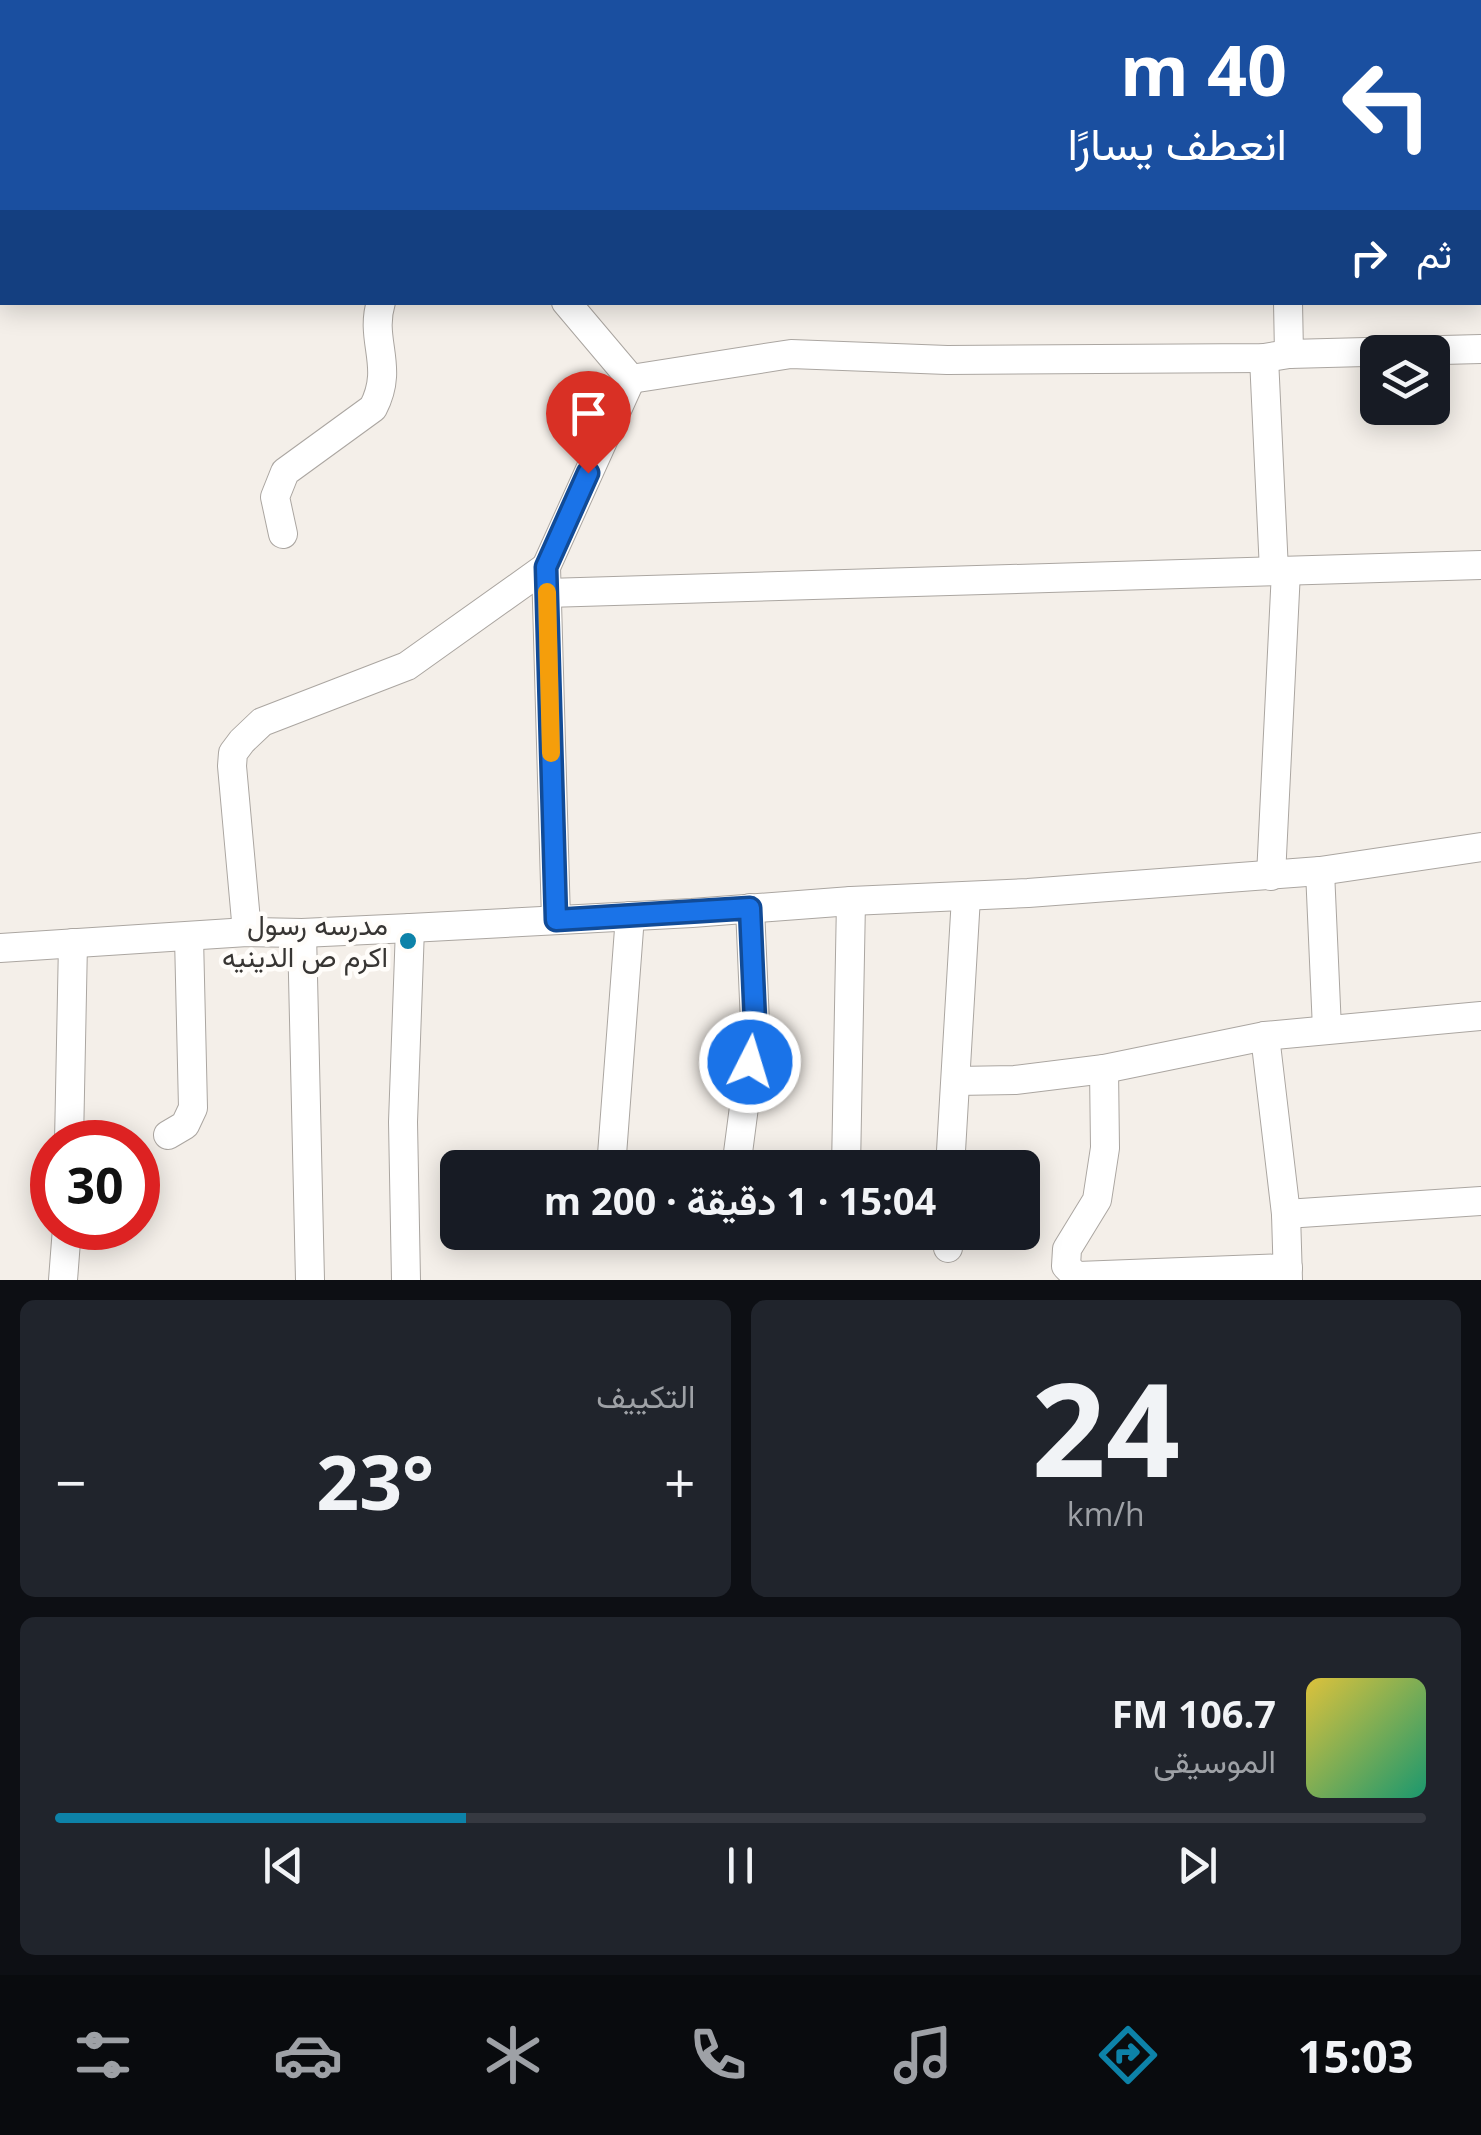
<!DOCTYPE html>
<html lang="ar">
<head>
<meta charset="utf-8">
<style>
  :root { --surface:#171b24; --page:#20242c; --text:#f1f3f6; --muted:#9ea1a6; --line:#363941; --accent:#0d82a8 }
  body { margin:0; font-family:"Open Sans",Vazirmatn,sans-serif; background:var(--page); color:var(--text); direction:rtl; height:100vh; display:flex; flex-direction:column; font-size:38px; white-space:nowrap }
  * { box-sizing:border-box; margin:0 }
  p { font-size:32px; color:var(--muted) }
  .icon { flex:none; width:55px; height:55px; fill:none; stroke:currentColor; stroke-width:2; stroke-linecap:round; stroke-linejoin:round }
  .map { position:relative; height:1280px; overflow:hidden; direction:ltr }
  .panel { display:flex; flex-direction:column; gap:20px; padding:20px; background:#0d0f14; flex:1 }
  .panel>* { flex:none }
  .banner { position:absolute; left:0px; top:0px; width:1482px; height:305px; box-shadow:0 5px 25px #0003; direction:rtl; background:#1a4fa0; color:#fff; overflow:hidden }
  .tools { position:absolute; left:1360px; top:335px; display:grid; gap:20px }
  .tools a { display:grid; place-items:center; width:90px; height:90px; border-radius:15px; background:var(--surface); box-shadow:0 5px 25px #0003; font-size:50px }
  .speed { position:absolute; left:30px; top:1120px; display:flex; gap:20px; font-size:50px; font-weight:700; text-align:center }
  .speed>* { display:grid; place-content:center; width:130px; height:130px; border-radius:50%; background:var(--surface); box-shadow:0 5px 25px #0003; line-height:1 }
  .speed .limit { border:15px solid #d22; background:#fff; color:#111 }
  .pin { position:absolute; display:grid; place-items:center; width:85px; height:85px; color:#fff; margin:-102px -42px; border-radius:50% 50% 50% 0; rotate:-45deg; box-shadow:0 0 10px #0007 }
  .pin .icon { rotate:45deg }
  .me { position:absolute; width:110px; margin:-55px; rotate:5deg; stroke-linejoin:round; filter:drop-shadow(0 0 8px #0008) }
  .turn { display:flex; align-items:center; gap:35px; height:210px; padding:0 30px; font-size:45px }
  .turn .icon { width:130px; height:130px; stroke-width:2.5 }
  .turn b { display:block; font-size:70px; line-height:85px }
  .then { display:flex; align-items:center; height:95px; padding:0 30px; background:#0003; gap:20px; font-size:38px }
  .big { font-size:75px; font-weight:700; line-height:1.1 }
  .panel .widget { flex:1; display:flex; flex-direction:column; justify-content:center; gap:15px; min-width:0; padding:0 35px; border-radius:15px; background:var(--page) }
  .panel .dial { align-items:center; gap:0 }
  .dial b { font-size:130px; line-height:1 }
  .song { display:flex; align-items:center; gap:30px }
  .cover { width:120px; height:120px; border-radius:15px; background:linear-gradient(135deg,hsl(50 70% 55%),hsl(160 70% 35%)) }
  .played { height:10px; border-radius:5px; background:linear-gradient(90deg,var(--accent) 30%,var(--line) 30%) }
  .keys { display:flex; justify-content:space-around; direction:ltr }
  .heat { display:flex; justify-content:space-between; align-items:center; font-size:55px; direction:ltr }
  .panel .tiles { flex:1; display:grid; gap:20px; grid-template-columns:1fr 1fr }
  .widget:last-child { grid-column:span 2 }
  .trip { position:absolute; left:440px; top:1150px; width:600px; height:100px; border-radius:15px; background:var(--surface); box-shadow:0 5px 25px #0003; font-weight:700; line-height:100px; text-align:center; direction:rtl }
  .menu { display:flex; height:160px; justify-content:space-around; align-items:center; background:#090b0e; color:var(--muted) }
  .menu .icon { width:70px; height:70px }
  .menu .selected { color:var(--accent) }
  .menu b { font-size:45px; color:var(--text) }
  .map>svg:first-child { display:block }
</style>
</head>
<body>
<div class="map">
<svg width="1481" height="1280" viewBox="0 0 1481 1280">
  <rect width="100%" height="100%" fill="#f4efe9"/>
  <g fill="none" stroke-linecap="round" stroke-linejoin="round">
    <defs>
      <g id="street">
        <polyline points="1279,0 1279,2"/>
        <polyline points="0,105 2,120"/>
        <polyline points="566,302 631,379 791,354 947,360 1264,358 1289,354 1481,349"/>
        <polyline points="1288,302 1289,354"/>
        <polyline points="1264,358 1274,571"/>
        <path d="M283,534L275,497L285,472L373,408C395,366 369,341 381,302"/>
        <polyline points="547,593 1481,565"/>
        <polyline points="1320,871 1327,1029"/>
        <polyline points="1271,876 1286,571"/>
        <polyline points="556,920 546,567 631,379"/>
        <polyline points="247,932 232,766 233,753 242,741 262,722 407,666 546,567"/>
        <polyline points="302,933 310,1280"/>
        <polyline points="0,948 247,932 302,933 410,928 692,913 851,901 1028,893 1320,871 1481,847"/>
        <polyline points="1265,1036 1286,1214 1288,1280"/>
        <polyline points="956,1081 1015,1080 1104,1069 1265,1036 1481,1016"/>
        <polyline points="168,1135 185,1125 193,1108 189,937"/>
        <polyline points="69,1142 73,943"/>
        <polyline points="611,1168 630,916"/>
        <polyline points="736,1168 755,1023 750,908"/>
        <polyline points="846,1168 851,901"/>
        <polyline points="950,1168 966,897"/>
        <polyline points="1286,1214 1481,1201"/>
        <polyline points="948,1232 948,1248"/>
        <polyline points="1078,1276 1288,1268"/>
        <polyline points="63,1280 67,1228"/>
        <polyline points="406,1280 403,1122 410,928"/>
        <polyline points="1080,1280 1066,1266 1067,1249 1097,1200 1105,1148 1104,1069"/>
      </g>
      <g id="secondary">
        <polyline points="1480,115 1481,115"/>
        <polyline points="0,265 2,264"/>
      </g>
    </defs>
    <use href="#street" stroke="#aba6a1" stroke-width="30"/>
    <use href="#secondary" stroke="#aba6a1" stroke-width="42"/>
    <use href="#street" stroke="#fff" stroke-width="28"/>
    <use href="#secondary" stroke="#fff" stroke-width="40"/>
  </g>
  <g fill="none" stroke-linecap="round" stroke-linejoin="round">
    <defs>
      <polyline id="route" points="588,473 546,567 556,920 750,908 755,1022 750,1062"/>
    </defs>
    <use href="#route" stroke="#114b97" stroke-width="25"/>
    <use href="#route" stroke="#1a73e8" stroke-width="18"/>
    <polyline stroke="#f59e0b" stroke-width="18" points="547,592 551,753"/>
  </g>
  <circle fill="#0d82a8" stroke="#fffdfa" stroke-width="4" cx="408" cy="941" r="10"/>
  <g text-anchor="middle" stroke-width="9" stroke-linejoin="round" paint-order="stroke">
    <g font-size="28" fill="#373533" stroke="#fffdfa" text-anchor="end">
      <text x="388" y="935">مدرسه رسول<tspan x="388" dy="32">اکرم ص الدینیه</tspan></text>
    </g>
  </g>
</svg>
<div class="tools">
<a><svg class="icon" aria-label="layers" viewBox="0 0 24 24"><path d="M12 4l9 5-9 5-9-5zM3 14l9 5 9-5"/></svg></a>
</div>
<div class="speed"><div class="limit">30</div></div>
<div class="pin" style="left:588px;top:473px;background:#d93025"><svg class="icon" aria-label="arrive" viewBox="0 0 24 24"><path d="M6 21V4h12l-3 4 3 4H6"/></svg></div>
<svg class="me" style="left:750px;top:1062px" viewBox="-20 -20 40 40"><circle r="17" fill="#1a73e8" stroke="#fff" stroke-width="3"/><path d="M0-11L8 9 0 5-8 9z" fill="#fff"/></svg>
<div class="trip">15:04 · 1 دقيقة · 200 m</div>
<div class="banner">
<div class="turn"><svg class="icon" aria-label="left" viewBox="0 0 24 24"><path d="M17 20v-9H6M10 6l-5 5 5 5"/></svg><div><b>40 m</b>انعطف يسارًا</div></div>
<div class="then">ثم<svg class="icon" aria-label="right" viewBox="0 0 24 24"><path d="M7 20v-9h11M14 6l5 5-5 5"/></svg></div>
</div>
</div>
<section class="panel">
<div class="tiles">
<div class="widget dial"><b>24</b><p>km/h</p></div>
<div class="widget"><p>التكييف</p>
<div class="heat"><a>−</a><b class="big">23°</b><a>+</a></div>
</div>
<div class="widget">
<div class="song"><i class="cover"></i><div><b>106.7 FM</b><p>الموسيقى</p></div></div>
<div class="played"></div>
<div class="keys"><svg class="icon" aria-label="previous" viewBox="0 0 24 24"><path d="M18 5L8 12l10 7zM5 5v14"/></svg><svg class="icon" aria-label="pause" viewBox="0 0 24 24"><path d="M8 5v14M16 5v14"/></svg><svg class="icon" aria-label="next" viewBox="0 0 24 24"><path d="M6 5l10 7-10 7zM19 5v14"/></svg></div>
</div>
</div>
</section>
<nav class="menu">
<b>15:03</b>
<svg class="icon selected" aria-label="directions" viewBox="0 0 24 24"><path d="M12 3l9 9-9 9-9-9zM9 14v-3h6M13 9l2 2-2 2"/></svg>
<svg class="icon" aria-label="music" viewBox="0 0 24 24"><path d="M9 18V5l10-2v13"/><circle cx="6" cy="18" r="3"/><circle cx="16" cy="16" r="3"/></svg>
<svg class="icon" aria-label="phone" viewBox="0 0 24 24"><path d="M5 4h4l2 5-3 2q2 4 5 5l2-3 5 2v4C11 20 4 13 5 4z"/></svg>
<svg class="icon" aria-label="climate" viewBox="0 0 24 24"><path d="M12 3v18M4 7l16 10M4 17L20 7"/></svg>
<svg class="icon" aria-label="car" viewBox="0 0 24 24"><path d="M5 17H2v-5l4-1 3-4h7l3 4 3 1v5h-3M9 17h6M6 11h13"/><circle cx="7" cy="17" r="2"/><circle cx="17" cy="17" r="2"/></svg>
<svg class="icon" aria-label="filters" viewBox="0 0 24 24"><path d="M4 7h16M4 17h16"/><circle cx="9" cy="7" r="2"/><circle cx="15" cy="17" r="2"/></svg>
</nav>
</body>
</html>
